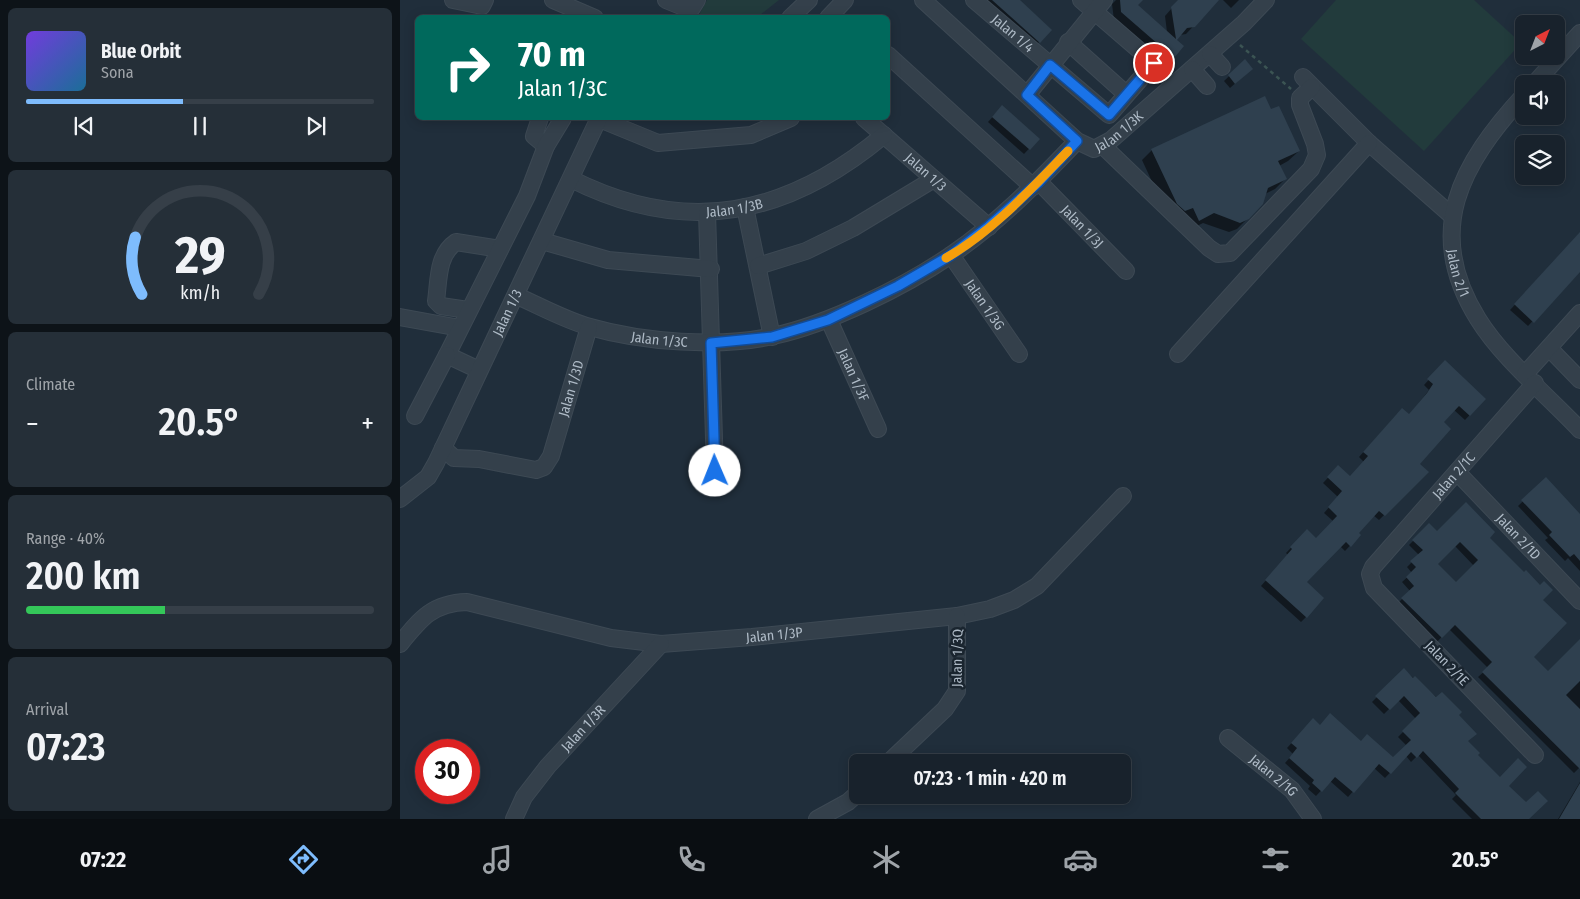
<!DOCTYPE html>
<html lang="en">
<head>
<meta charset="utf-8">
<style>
  :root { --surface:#18222c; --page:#252f38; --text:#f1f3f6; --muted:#9fa4a9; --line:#363f48; --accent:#7ebcfd }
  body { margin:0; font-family:"Fira Sans Condensed",sans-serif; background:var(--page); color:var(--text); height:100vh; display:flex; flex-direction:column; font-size:19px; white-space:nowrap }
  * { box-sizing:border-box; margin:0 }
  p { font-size:16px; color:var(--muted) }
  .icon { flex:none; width:28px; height:28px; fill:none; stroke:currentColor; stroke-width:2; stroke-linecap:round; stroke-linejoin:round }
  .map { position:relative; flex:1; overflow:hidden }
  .panel { display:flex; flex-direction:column; gap:8px; padding:8px; background:#0d1318; width:400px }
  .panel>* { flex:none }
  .hud { position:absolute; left:15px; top:15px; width:475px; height:105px; border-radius:8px; box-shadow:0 2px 12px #0003,0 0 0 1px var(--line); background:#00695c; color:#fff; overflow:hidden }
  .needle { width:32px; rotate:42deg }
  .fabs { position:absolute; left:1115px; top:15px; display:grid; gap:10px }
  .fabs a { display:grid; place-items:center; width:50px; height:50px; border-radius:8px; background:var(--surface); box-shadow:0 2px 12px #0003,0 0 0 1px var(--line); font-size:25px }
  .speed { position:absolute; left:15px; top:739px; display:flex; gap:10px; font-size:25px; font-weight:700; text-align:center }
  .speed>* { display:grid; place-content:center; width:65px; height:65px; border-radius:50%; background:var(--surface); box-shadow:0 2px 12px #0003,0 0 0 1px var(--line); line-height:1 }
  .speed .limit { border:8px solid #d22; background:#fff; color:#111 }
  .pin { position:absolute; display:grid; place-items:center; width:42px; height:42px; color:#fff; margin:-21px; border:2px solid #fff; border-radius:50%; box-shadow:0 1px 5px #0007 }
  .me { position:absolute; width:55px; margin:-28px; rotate:359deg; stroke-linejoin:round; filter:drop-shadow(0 0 4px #0008) }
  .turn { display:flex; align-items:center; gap:18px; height:105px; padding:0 20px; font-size:22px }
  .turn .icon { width:65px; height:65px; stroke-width:2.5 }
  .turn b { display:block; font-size:35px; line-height:42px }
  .big { font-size:38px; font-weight:600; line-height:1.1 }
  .panel .card { flex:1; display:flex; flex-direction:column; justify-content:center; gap:8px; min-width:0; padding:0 18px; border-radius:8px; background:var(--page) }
  .panel .dial { align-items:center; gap:0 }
  .dial svg { height:130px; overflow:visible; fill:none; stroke:var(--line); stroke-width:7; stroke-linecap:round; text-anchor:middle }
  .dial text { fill:var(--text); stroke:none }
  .song { display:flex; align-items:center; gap:15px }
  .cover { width:60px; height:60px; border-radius:8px; background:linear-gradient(135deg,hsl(260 70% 55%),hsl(200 70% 35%)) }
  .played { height:5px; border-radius:2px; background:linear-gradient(90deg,var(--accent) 45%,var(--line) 45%) }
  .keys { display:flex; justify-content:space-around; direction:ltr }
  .heat { display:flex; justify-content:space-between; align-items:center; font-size:28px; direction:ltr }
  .charge { height:8px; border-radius:4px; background:linear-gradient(90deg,#34c759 40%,var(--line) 0) }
  .trip { position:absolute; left:449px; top:754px; width:282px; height:50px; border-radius:8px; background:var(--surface); box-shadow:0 2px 12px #0003,0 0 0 1px var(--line); font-weight:600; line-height:50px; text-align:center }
  .tab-bar { display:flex; height:80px; justify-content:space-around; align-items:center; background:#0a0e12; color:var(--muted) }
  .tab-bar .icon { width:35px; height:35px }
  .tab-bar .active { color:var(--accent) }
  .tab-bar b { font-size:22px; color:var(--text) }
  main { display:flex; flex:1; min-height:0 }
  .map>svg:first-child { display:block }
</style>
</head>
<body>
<main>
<section class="panel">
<div class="card">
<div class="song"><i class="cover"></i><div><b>Blue Orbit</b><p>Sona</p></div></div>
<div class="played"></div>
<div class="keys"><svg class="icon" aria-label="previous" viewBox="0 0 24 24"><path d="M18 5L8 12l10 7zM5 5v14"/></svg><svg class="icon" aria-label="pause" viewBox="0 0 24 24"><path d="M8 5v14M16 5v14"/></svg><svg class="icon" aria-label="next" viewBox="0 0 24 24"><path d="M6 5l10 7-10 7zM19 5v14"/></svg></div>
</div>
<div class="card dial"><svg viewBox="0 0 100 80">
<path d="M14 69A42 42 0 1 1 86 69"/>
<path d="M14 69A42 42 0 0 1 10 34" stroke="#7ebcfd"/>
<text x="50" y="56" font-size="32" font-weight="700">29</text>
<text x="50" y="72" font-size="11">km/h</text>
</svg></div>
<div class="card"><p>Climate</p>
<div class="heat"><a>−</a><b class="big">20.5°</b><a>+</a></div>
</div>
<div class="card"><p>Range · 40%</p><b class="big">200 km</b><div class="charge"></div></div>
<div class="card"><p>Arrival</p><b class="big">07:23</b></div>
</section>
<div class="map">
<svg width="1180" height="819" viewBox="0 0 1180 819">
  <rect width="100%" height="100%" fill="#202e3b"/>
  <g fill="#223b3c">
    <polygon points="307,0 379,0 360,15 346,18 298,17"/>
    <polygon points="936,0 1074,0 1121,43 1024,151 901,39"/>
  </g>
  <g fill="#0007" fill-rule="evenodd">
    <polygon points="570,0 618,0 651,30 629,52"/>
    <polygon points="716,0 741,0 736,5 767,32 765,16 779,0 818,0 786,34 780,35 776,40 782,46 765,65 714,20 712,4"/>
    <polygon points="823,0 839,0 831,8"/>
    <polygon points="845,61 847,73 830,88 824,81"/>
    <polygon points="871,111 899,151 888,161 879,166 885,179 875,189 865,194 862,204 837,229 829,232 803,223 789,230 767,214 742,160 752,150"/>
    <polygon points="597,112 638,139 624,154 588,122"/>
    <polygon points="1180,234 1180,270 1128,326 1110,310"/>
    <polygon points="1045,362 1085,399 1065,420 1054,410 1042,422 1018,464 1027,472 979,520 973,515 957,533 960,535 945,551 940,546 905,582 906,617 901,622 861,586 888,555 886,553 907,531 916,540 933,521 924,513 938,497 923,483 938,467 950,477 964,462 959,457 997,414 1009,415 1022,399 1029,390 1024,385"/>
    <polygon points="1146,479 1180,516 1180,571 1168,558 1165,561 1145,540 1148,538 1118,506"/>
    <path d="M1029,525L1037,533L1088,538L1141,600L1132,657L1148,673L1180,648V767L1174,773L1078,677L1088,668L1049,629L1037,642L997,604L1010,591L1002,582L1012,573L1007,567L1019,555L1009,545ZM1055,546L1074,566L1055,584L1036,564Z"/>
    <polygon points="1004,670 1058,715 1067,741 1076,755 1108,786 1128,819 1072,819 1052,799 1056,795 1018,755 1011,762 1006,756 985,778 974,768 948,797 930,781 916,796 908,789 910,786 885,763 893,754 887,748 908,725 920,726 994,759 1007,746 998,737 1016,719 998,700 984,714 972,702"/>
    <polygon points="1180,782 1180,819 1158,819"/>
  </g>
  <g fill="#2f404f" fill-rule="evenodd">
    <polygon points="592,0 620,0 652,30 640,43"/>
    <polygon points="720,0 743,0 738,5 776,39 771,7 778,0 819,0 795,27 787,28 777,40 784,46 774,58 721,12"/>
    <polygon points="845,59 853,69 835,84 828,75"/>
    <polygon points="865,96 871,109 879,106 900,151 878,161 887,179 868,188 863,204 849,219 840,223 814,213 799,221 793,208 785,211 777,204 751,149"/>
    <polygon points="602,105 640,139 630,150 592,117"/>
    <polygon points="1180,232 1180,272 1134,323 1114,304"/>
    <polygon points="1045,360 1086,399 1070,416 1059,406 1044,422 1051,429 1020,464 1029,472 985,516 979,511 959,533 961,535 951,547 946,542 907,582 924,598 907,618 865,580 892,549 890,547 907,529 916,538 937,516 928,507 942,491 927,477 938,465 950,476 968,456 963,452 1002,408 1009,414 1027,393 1033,384 1027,379"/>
    <polygon points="1146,477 1180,514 1180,561 1174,554 1170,557 1149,535 1152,532 1121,500"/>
    <path d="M1066,502L1095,532L1090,538L1124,572L1126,570L1140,585L1144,581L1153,590L1143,600L1167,623L1134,657L1148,671L1180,639V681L1166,695L1180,709V769L1082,672L1092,662L1055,625L1042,638L1001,598L1014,586L1006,577L1016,567L1010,561L1023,550L1012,540L1029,523L1037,531ZM1060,542L1078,560L1056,582L1038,564Z"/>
    <polygon points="1004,668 1013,678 1015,676 1036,697 1042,692 1062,712 1059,715 1077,734 1068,741 1080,753 1078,755 1100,777 1118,758 1127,767 1109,786 1126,802 1138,791 1148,801 1129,819 1081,819 1055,793 1059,789 1023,751 1017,758 1011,752 991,774 979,764 954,793 935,777 922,792 912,783 914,780 889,758 897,748 891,743 913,718 920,725 930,713 961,741 967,734 993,757 1011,740 1002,731 1020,713 1004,696 990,710 975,696"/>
    <polygon points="1180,783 1180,819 1159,819"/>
  </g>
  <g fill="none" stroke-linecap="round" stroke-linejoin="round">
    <defs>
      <g id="minor">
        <polyline points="53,0 82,6 85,0"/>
        <polyline points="153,0 195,18"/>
        <polyline points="266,0 288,9 292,8 297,0"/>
        <path id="s1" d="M523,0L677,141L694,149L711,140L844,23L866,0"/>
        <path id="s2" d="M574,0L709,115L754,63L681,0"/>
        <polyline points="390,18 409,0"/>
        <polyline points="428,18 445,0"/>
        <polyline points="668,42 726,94"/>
        <polyline points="810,54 822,67"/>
        <polyline points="488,55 633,187"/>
        <polyline points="792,69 807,86"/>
        <polyline points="903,77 969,143 1051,215"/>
        <polyline points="1134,84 1180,33"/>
        <polyline points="627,95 704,0"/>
        <path id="s3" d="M1124,95C1061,164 1023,231 1078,319C1102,358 1148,396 1180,430"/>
        <polyline points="140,118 134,136 146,146"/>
        <polyline points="197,118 258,143 351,135 391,118"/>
        <path id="s4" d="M464,118L589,227"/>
        <polyline points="703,146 809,248 818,254 830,253 911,169 917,155 915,144 900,105 900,98 912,87"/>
        <path id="s5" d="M171,179C286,237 387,216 484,135"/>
        <path id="s6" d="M639,182L726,271"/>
        <polyline points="345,207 372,337"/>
        <polyline points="307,212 315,471"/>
        <polyline points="142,241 208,260 311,269"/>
        <path id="s7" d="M551,255L619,354"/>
        <polyline points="358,266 406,251 453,228 534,179"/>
        <path id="s8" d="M117,296C140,306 165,320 190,327C242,342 320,348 373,336C429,324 504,287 551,255C598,223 638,182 677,141"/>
        <path d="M68,310L41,306L36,301C39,280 37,255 56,242L100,249"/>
        <polyline points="0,317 60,328"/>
        <path id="s9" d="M429,320L478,429"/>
        <polyline points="1149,348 1180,380"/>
        <polyline points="778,354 969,143"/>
        <polyline points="79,370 47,355 127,196 146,146 163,118"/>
        <polyline points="1125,374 1180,313"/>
        <polyline points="15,416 47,355"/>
        <path id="s10" d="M43,448L54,458L79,459L136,470L144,467L151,456L189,327"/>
        <path id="s11" d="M1057,472L1180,601"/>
        <path id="s12" d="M0,499L28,477L36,463L199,118"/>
        <path id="s13" d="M0,644C21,618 33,603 67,602L211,638L261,644L352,637L557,616L590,609L614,600L637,586L723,496"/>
        <path id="s14" d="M828,738L892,790L913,819"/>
        <path id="s15" d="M1135,755L974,588L970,574L973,567L1135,383"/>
        <polyline points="489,762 545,709 557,691 557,616"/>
        <path id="s16" d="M114,819L124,797L148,766L261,644"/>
        <polyline points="417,819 448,802 458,793"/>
      </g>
    </defs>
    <use href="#minor" stroke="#3d4954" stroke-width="18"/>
    <polyline stroke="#3b5453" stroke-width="2.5" stroke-dasharray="4 4" stroke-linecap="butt" points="840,45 891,89"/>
    <use href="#minor" stroke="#34404b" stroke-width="16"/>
  </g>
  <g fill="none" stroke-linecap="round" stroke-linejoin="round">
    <defs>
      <polyline id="route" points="315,471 311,343 372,337 428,320 498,286 551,255 589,226 639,182 677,141 627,95 650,65 709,115 754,63"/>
    </defs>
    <use href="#route" stroke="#114b97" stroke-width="12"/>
    <use href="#route" stroke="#1a73e8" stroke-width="9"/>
    <path stroke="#f59e0b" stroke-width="9" d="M546,258C592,232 631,189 668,151"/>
  </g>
  <g text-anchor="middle" stroke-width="5" stroke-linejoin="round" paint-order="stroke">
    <g font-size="14" fill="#afbbc7" stroke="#1a252f">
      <text dy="5" stroke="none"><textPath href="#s2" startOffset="51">Jalan 1/4</textPath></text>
      <text dy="5" stroke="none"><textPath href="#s1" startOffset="258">Jalan 1/3K</textPath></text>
      <text dy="5" stroke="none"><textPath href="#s4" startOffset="82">Jalan 1/3</textPath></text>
      <text dy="5" stroke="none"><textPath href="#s5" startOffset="169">Jalan 1/3B</textPath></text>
      <text dy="5" stroke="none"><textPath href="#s6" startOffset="62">Jalan 1/3J</textPath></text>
      <text dy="5" stroke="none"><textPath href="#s3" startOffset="200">Jalan 2/1</textPath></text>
      <text dy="5" stroke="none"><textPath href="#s7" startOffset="60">Jalan 1/3G</textPath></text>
      <text dy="5" stroke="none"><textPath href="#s12" startOffset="218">Jalan 1/3</textPath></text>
      <text dy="5" stroke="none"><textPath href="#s8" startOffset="150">Jalan 1/3C</textPath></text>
      <text dy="5" stroke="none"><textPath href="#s9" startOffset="60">Jalan 1/3F</textPath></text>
      <text dy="5" stroke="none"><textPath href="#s10" startOffset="190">Jalan 1/3D</textPath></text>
      <text dy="5" stroke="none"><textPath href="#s15" startOffset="376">Jalan 2/1C</textPath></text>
      <text dy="5" stroke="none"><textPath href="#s11" startOffset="89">Jalan 2/1D</textPath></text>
      <text dy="5" stroke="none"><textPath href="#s13" startOffset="395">Jalan 1/3P</textPath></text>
      <text transform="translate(557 658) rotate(-89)" y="5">Jalan 1/3Q</text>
      <text transform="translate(1047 663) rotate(46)" y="5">Jalan 2/1E</text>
      <text dy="5" stroke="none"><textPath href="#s16" startOffset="115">Jalan 1/3R</textPath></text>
      <text dy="5" stroke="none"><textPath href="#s14" startOffset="59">Jalan 2/1G</textPath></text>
    </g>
  </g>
</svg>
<div class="fabs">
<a><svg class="needle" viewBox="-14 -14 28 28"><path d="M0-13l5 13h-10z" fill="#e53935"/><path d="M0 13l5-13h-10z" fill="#9fa4a9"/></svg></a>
<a><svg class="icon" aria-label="sound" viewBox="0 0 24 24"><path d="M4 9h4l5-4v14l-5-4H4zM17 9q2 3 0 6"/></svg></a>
<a><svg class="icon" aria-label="layers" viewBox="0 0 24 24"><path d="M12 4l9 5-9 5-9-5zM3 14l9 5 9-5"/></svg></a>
</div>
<div class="speed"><div class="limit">30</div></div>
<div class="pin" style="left:754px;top:63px;background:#d93025"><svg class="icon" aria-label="arrive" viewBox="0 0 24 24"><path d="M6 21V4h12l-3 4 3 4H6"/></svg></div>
<svg class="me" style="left:315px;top:471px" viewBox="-20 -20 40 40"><circle r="19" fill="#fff"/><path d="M0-13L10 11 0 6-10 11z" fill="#1a73e8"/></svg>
<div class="trip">07:23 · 1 min · 420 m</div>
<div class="hud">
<div class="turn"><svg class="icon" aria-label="right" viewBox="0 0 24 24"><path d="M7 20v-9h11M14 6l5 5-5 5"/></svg><div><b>70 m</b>Jalan 1/3C</div></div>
</div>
</div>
</main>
<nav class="tab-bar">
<b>07:22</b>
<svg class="icon active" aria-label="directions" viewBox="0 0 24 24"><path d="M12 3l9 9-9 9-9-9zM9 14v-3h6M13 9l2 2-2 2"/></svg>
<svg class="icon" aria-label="music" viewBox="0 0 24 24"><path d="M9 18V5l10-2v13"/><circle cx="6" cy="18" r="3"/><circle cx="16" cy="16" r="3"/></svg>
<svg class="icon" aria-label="phone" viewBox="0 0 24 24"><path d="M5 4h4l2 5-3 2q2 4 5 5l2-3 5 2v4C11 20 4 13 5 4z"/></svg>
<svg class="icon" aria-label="climate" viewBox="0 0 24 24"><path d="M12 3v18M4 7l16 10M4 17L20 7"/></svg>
<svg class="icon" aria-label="car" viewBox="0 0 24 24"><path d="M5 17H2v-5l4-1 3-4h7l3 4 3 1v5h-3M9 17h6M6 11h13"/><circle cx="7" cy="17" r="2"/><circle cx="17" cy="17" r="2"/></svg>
<svg class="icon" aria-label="filters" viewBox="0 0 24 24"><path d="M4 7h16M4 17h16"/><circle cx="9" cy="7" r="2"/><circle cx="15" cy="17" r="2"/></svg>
<b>20.5°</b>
</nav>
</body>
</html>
